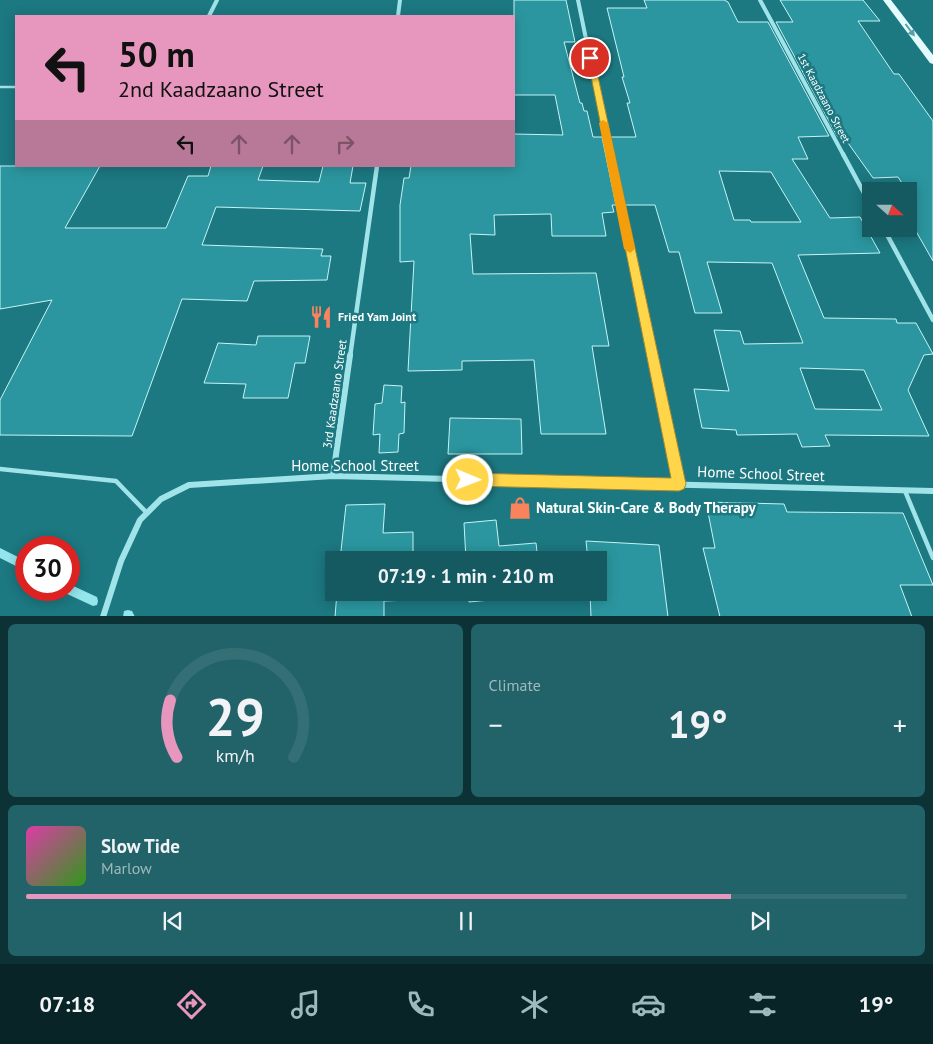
<!DOCTYPE html>
<html lang="en">
<head>
<meta charset="utf-8">
<style>
  :root { --surface:#155a61; --page:#22636a; --text:#f1f3f6; --muted:#9db9bd; --line:#346f76; --accent:#e797bd }
  body { margin:0; font-family:"PT Sans",sans-serif; background:var(--page); color:var(--text); height:100vh; display:flex; flex-direction:column; font-size:19px; white-space:nowrap }
  * { box-sizing:border-box; margin:0 }
  p { font-size:16px; color:var(--muted) }
  .icon { flex:none; width:28px; height:28px; fill:none; stroke:currentColor; stroke-width:2; stroke-linecap:round; stroke-linejoin:round }
  .map { position:relative; height:616px; overflow:hidden }
  .sheet { display:flex; flex-direction:column; gap:8px; padding:8px; background:#0c3235; flex:1 }
  .sheet>* { flex:none }
  .guide { position:absolute; left:15px; top:15px; width:500px; height:152px; border-radius:0px; box-shadow:0 2px 12px #0003; background:#e797bd; color:#111; overflow:hidden }
  .needle { width:32px; rotate:111deg }
  .buttons { position:absolute; left:862px; top:182px; display:grid; gap:10px }
  .buttons a { display:grid; place-items:center; width:55px; height:55px; border-radius:0px; background:var(--surface); box-shadow:0 2px 12px #0003; font-size:25px }
  .speed { position:absolute; left:15px; top:536px; display:flex; gap:10px; font-size:25px; font-weight:700; text-align:center }
  .speed>* { display:grid; place-content:center; width:65px; height:65px; border-radius:50%; background:var(--surface); box-shadow:0 2px 12px #0003; line-height:1 }
  .speed .limit { border:8px solid #d22; background:#fff; color:#111 }
  .pin { position:absolute; display:grid; place-items:center; width:42px; height:42px; color:#fff; margin:-21px; border:2px solid #fff; border-radius:50%; box-shadow:0 1px 5px #0007 }
  .me { position:absolute; width:55px; margin:-28px; rotate:91deg; stroke-linejoin:round; filter:drop-shadow(0 0 4px #0008) }
  .turn { display:flex; align-items:center; gap:18px; height:105px; padding:0 20px; font-size:22px }
  .turn .icon { width:65px; height:65px; stroke-width:2.5 }
  .turn b { display:block; font-size:35px; line-height:42px }
  .lanes { display:flex; align-items:center; height:48px; padding:0 20px; background:#0003; justify-content:center; gap:25px; direction:ltr }
  .lanes .off { opacity:.35 }
  .big { font-size:38px; font-weight:700; line-height:1.1 }
  .sheet .widget { flex:1; display:flex; flex-direction:column; justify-content:center; gap:8px; min-width:0; padding:0 18px; border-radius:8px; background:var(--page) }
  .sheet .dial { align-items:center; gap:0 }
  .dial svg { height:130px; overflow:visible; fill:none; stroke:var(--line); stroke-width:7; stroke-linecap:round; text-anchor:middle }
  .dial text { fill:var(--text); stroke:none }
  .song { display:flex; align-items:center; gap:15px }
  .cover { width:60px; height:60px; border-radius:8px; background:linear-gradient(135deg,hsl(320 70% 55%),hsl(110 70% 35%)) }
  .played { height:5px; border-radius:2px; background:linear-gradient(90deg,var(--accent) 80%,var(--line) 80%) }
  .keys { display:flex; justify-content:space-around; direction:ltr }
  .heat { display:flex; justify-content:space-between; align-items:center; font-size:28px; direction:ltr }
  .sheet .tiles { flex:1; display:grid; gap:8px; grid-template-columns:1fr 1fr }
  .widget:last-child { grid-column:span 2 }
  .trip { position:absolute; left:325px; top:551px; width:282px; height:50px; border-radius:0px; background:var(--surface); box-shadow:0 2px 12px #0003; font-weight:700; line-height:50px; text-align:center }
  .tab-bar { display:flex; height:80px; justify-content:space-around; align-items:center; background:#082427; color:var(--muted) }
  .tab-bar .icon { width:35px; height:35px }
  .tab-bar .current { color:var(--accent) }
  .tab-bar b { font-size:22px; color:var(--text) }
  .map>svg:first-child { display:block }
</style>
</head>
<body>
<div class="map">
<svg width="933" height="617" viewBox="0 0 933 617">
  <rect width="100%" height="100%" fill="#1c7881"/>
  <g fill="none" stroke-linecap="round" stroke-linejoin="round">
    <g fill="#93e6ec" fill-rule="evenodd">
      <polygon points="0,548 26,561 26,571 0,558"/>
      <polygon points="69,584 97,597 98,601 97,605 93,606 65,593 64,590 69,590"/>
      <polygon points="128,610 132,611 135,617 123,617 124,611"/>
    </g>
  </g>
  <g fill="#2b969f" stroke="#c5f4f7" fill-rule="evenodd">
    <polygon points="514,0 566,0 575,42 564,42 580,103 582,103 584,111 587,111 593,137 602,137 616,205 612,205 614,212 602,213 606,236 552,236 551,214 494,215 495,235 470,234 473,274 596,273 609,346 592,346 606,434 541,434 534,360 462,361 462,370 408,371 414,261 400,262 400,205 404,178 409,178 411,166 514,166 514,134 563,135 555,95 514,95"/>
    <path d="M644,0H724L728,2L738,22H768L829,136L798,137L808,159H792L830,218L860,217L880,253L798,255L824,318L896,319L897,323H916L933,354L924,355L908,390L929,436L825,435L830,446L802,447L797,434L737,435L736,430L702,428L694,389L729,391L714,330L740,331L744,344L803,343L772,263L707,262L722,313H695L679,252H669L655,205H625L610,137H636L627,103H630L622,77H624L607,8H647ZM719,171L771,172L801,222H751L750,220H734ZM800,368L864,370L882,410L815,409Z"/>
    <polygon points="780,0 863,0 880,21 858,21 894,74 899,74 933,121 933,261 909,219 909,191 907,191 898,177 873,178 843,136 837,136 776,22 793,22"/>
    <polygon points="0,166 100,166 65,228 166,228 188,176 208,176 211,166 263,166 258,180 319,182 323,166 353,166 350,183 366,183 360,211 216,207 202,245 323,249 321,256 331,256 327,280 254,281 247,301 182,299 132,436 0,435 0,400 52,300 0,309"/>
    <polygon points="258,336 310,336 305,363 295,363 288,398 243,398 246,384 204,383 218,343 256,345"/>
    <polygon points="384,385 402,386 401,403 405,402 404,433 399,434 398,452 379,453 380,434 373,435 375,404 382,403"/>
    <polygon points="450,418 521,419 522,454 448,454"/>
    <polygon points="706,502 784,504 787,512 903,513 933,585 900,585 912,617 720,617 703,548 715,548"/>
    <polygon points="385,504 383,533 413,532 413,560 340,560 346,505"/>
    <polygon points="496,520 499,546 536,543 538,560 466,560 464,523"/>
    <polygon points="586,541 659,545 668,617 591,617 590,592 599,592 599,560 588,560"/>
    <polygon points="337,592 412,592 411,600 384,601 384,617 335,617"/>
    <polygon points="468,592 542,592 543,595 469,602"/>
  </g>
  <g fill="none" stroke-linecap="round" stroke-linejoin="round">
    <polyline stroke="#a0e4ea" stroke-width="2.5" points="0,87 16,87"/>
    <g stroke="#a0e4ea" stroke-width="4.5">
      <polyline points="0,469 116,481 146,512"/>
      <polyline points="905,491 933,558"/>
    </g>
    <g stroke="#a0e4ea" stroke-width="4">
      <polyline points="578,0 610,156"/>
      <polyline points="760,0 844,156"/>
      <polyline points="209,16 217,0"/>
      <polyline points="398,16 400,0"/>
    </g>
    <g stroke="#a0e4ea" stroke-width="4.5">
      <polyline points="610,154 652,357"/>
      <polyline points="843,154 871,206"/>
      <polyline points="884,229 933,320"/>
      <polyline points="350,357 377,166"/>
    </g>
    <g stroke="#a0e4ea" stroke-width="6">
      <polyline points="652,355 679,484"/>
      <polyline points="333,476 350,355"/>
      <polyline points="103,617 121,561 140,520 161,499 189,485 333,476 933,491"/>
    </g>
    <polygon fill="#e4fbfe" fill-rule="evenodd" points="883,0 891,0 933,55 933,64 930,63"/>
  </g>
  <defs><path id="oneway-solid" d="M-6-.8H1V-3.2L6.5 0L1 3.2V.8H-6Z" transform="scale(1.25)"/></defs>
  <use fill="#589fa6" href="#oneway-solid" transform="translate(910 30) rotate(53)"/>
  <polygon fill="#ffd54a" stroke="#a68a30" points="587,56 594,58 686,484 684,489 679,491 468,486 463,484 461,480 463,475 468,473 671,478"/>
  <polygon fill="#f59e0b" points="603,120 608,123 635,249 630,253 624,249 599,123"/>
  <defs>
    <symbol id="restaurant-bare" viewBox="-9 -9 18 18"><path d="M-5-6h1v4h1v-4h1v4h1v-4h1v5L-1.5 .5V6h-2V.5L-5-1ZM5-6V6H3V1.5H1.5Q1.5-4 5-6Z" fill="#fa835e" stroke="#1c7881" stroke-width="2.5" paint-order="stroke"/></symbol>
    <symbol id="shop-bare" viewBox="-9 -9 18 18"><path d="M-5-2.5h2.3a2.7 3.5 0 0 1 5.4 0H5L5.5 6h-11ZM-1.5-2.5h3a1.5 2.3 0 0 0-3 0Z" fill="#fa835e" stroke="#1c7881" stroke-width="2.5" paint-order="stroke"/></symbol>
  </defs>
  <g fill-rule="evenodd">
    <use href="#restaurant-bare" x="305" y="301" width="32" height="32"/>
    <use href="#shop-bare" x="504" y="492" width="32" height="32"/>
  </g>
  <g text-anchor="middle" stroke-width="5" stroke-linejoin="round" paint-order="stroke">
    <g font-size="11" fill="#fff" stroke="#1c7881">
      <text transform="translate(824 98) rotate(62)" y="4">1st Kaadzaano Street</text>
    </g>
    <g font-size="12" font-weight="bold" fill="#fff" stroke="#1c7881" text-anchor="start">
      <text x="338" y="321">Fried Yam Joint</text>
    </g>
    <g font-size="12" fill="#fff" stroke="#1c7881">
      <text transform="translate(335 394) rotate(-82)" y="4">3rd Kaadzaano Street</text>
    </g>
    <g font-size="15" fill="#fff" stroke="#1c7881">
      <text x="355" y="471">Home School Street</text>
      <text transform="translate(761 474) rotate(2)" y="5">Home School Street</text>
    </g>
    <g font-size="15" font-weight="bold" fill="#fff" stroke="#1c7881" text-anchor="start">
      <text x="536" y="513">Natural Skin-Care &amp; Body Therapy</text>
    </g>
  </g>
</svg>
<div class="buttons">
<a><svg class="needle" viewBox="-14 -14 28 28"><path d="M0-13l5 13h-10z" fill="#e53935"/><path d="M0 13l5-13h-10z" fill="#9db9bd"/></svg></a>
</div>
<div class="speed"><div class="limit">30</div></div>
<div class="pin" style="left:590px;top:58px;background:#d93025"><svg class="icon" aria-label="arrive" viewBox="0 0 24 24"><path d="M6 21V4h12l-3 4 3 4H6"/></svg></div>
<svg class="me" style="left:468px;top:480px" viewBox="-20 -20 40 40"><circle r="17" fill="#ffd54a" stroke="#fff" stroke-width="3"/><path d="M0-11L8 9 0 5-8 9z" fill="#fff"/></svg>
<div class="trip">07:19 · 1 min · 210 m</div>
<div class="guide">
<div class="turn"><svg class="icon" aria-label="left" viewBox="0 0 24 24"><path d="M17 20v-9H6M10 6l-5 5 5 5"/></svg><div><b>50 m</b>2nd Kaadzaano Street</div></div>
<div class="lanes"><svg class="icon" aria-label="left" viewBox="0 0 24 24"><path d="M17 20v-9H6M10 6l-5 5 5 5"/></svg><svg class="icon off" aria-label="ahead" viewBox="0 0 24 24"><path d="M12 20V5M6 11l6-6 6 6"/></svg><svg class="icon off" aria-label="ahead" viewBox="0 0 24 24"><path d="M12 20V5M6 11l6-6 6 6"/></svg><svg class="icon off" aria-label="right" viewBox="0 0 24 24"><path d="M7 20v-9h11M14 6l5 5-5 5"/></svg></div>
</div>
</div>
<section class="sheet">
<div class="tiles">
<div class="widget dial"><svg viewBox="0 0 100 80">
<path d="M14 69A42 42 0 1 1 86 69"/>
<path d="M14 69A42 42 0 0 1 10 34" stroke="#e797bd"/>
<text x="50" y="56" font-size="32" font-weight="700">29</text>
<text x="50" y="72" font-size="11">km/h</text>
</svg></div>
<div class="widget"><p>Climate</p>
<div class="heat"><a>−</a><b class="big">19°</b><a>+</a></div>
</div>
<div class="widget">
<div class="song"><i class="cover"></i><div><b>Slow Tide</b><p>Marlow</p></div></div>
<div class="played"></div>
<div class="keys"><svg class="icon" aria-label="previous" viewBox="0 0 24 24"><path d="M18 5L8 12l10 7zM5 5v14"/></svg><svg class="icon" aria-label="pause" viewBox="0 0 24 24"><path d="M8 5v14M16 5v14"/></svg><svg class="icon" aria-label="next" viewBox="0 0 24 24"><path d="M6 5l10 7-10 7zM19 5v14"/></svg></div>
</div>
</div>
</section>
<nav class="tab-bar">
<b>07:18</b>
<svg class="icon current" aria-label="directions" viewBox="0 0 24 24"><path d="M12 3l9 9-9 9-9-9zM9 14v-3h6M13 9l2 2-2 2"/></svg>
<svg class="icon" aria-label="music" viewBox="0 0 24 24"><path d="M9 18V5l10-2v13"/><circle cx="6" cy="18" r="3"/><circle cx="16" cy="16" r="3"/></svg>
<svg class="icon" aria-label="phone" viewBox="0 0 24 24"><path d="M5 4h4l2 5-3 2q2 4 5 5l2-3 5 2v4C11 20 4 13 5 4z"/></svg>
<svg class="icon" aria-label="climate" viewBox="0 0 24 24"><path d="M12 3v18M4 7l16 10M4 17L20 7"/></svg>
<svg class="icon" aria-label="car" viewBox="0 0 24 24"><path d="M5 17H2v-5l4-1 3-4h7l3 4 3 1v5h-3M9 17h6M6 11h13"/><circle cx="7" cy="17" r="2"/><circle cx="17" cy="17" r="2"/></svg>
<svg class="icon" aria-label="filters" viewBox="0 0 24 24"><path d="M4 7h16M4 17h16"/><circle cx="9" cy="7" r="2"/><circle cx="15" cy="17" r="2"/></svg>
<b>19°</b>
</nav>
</body>
</html>
